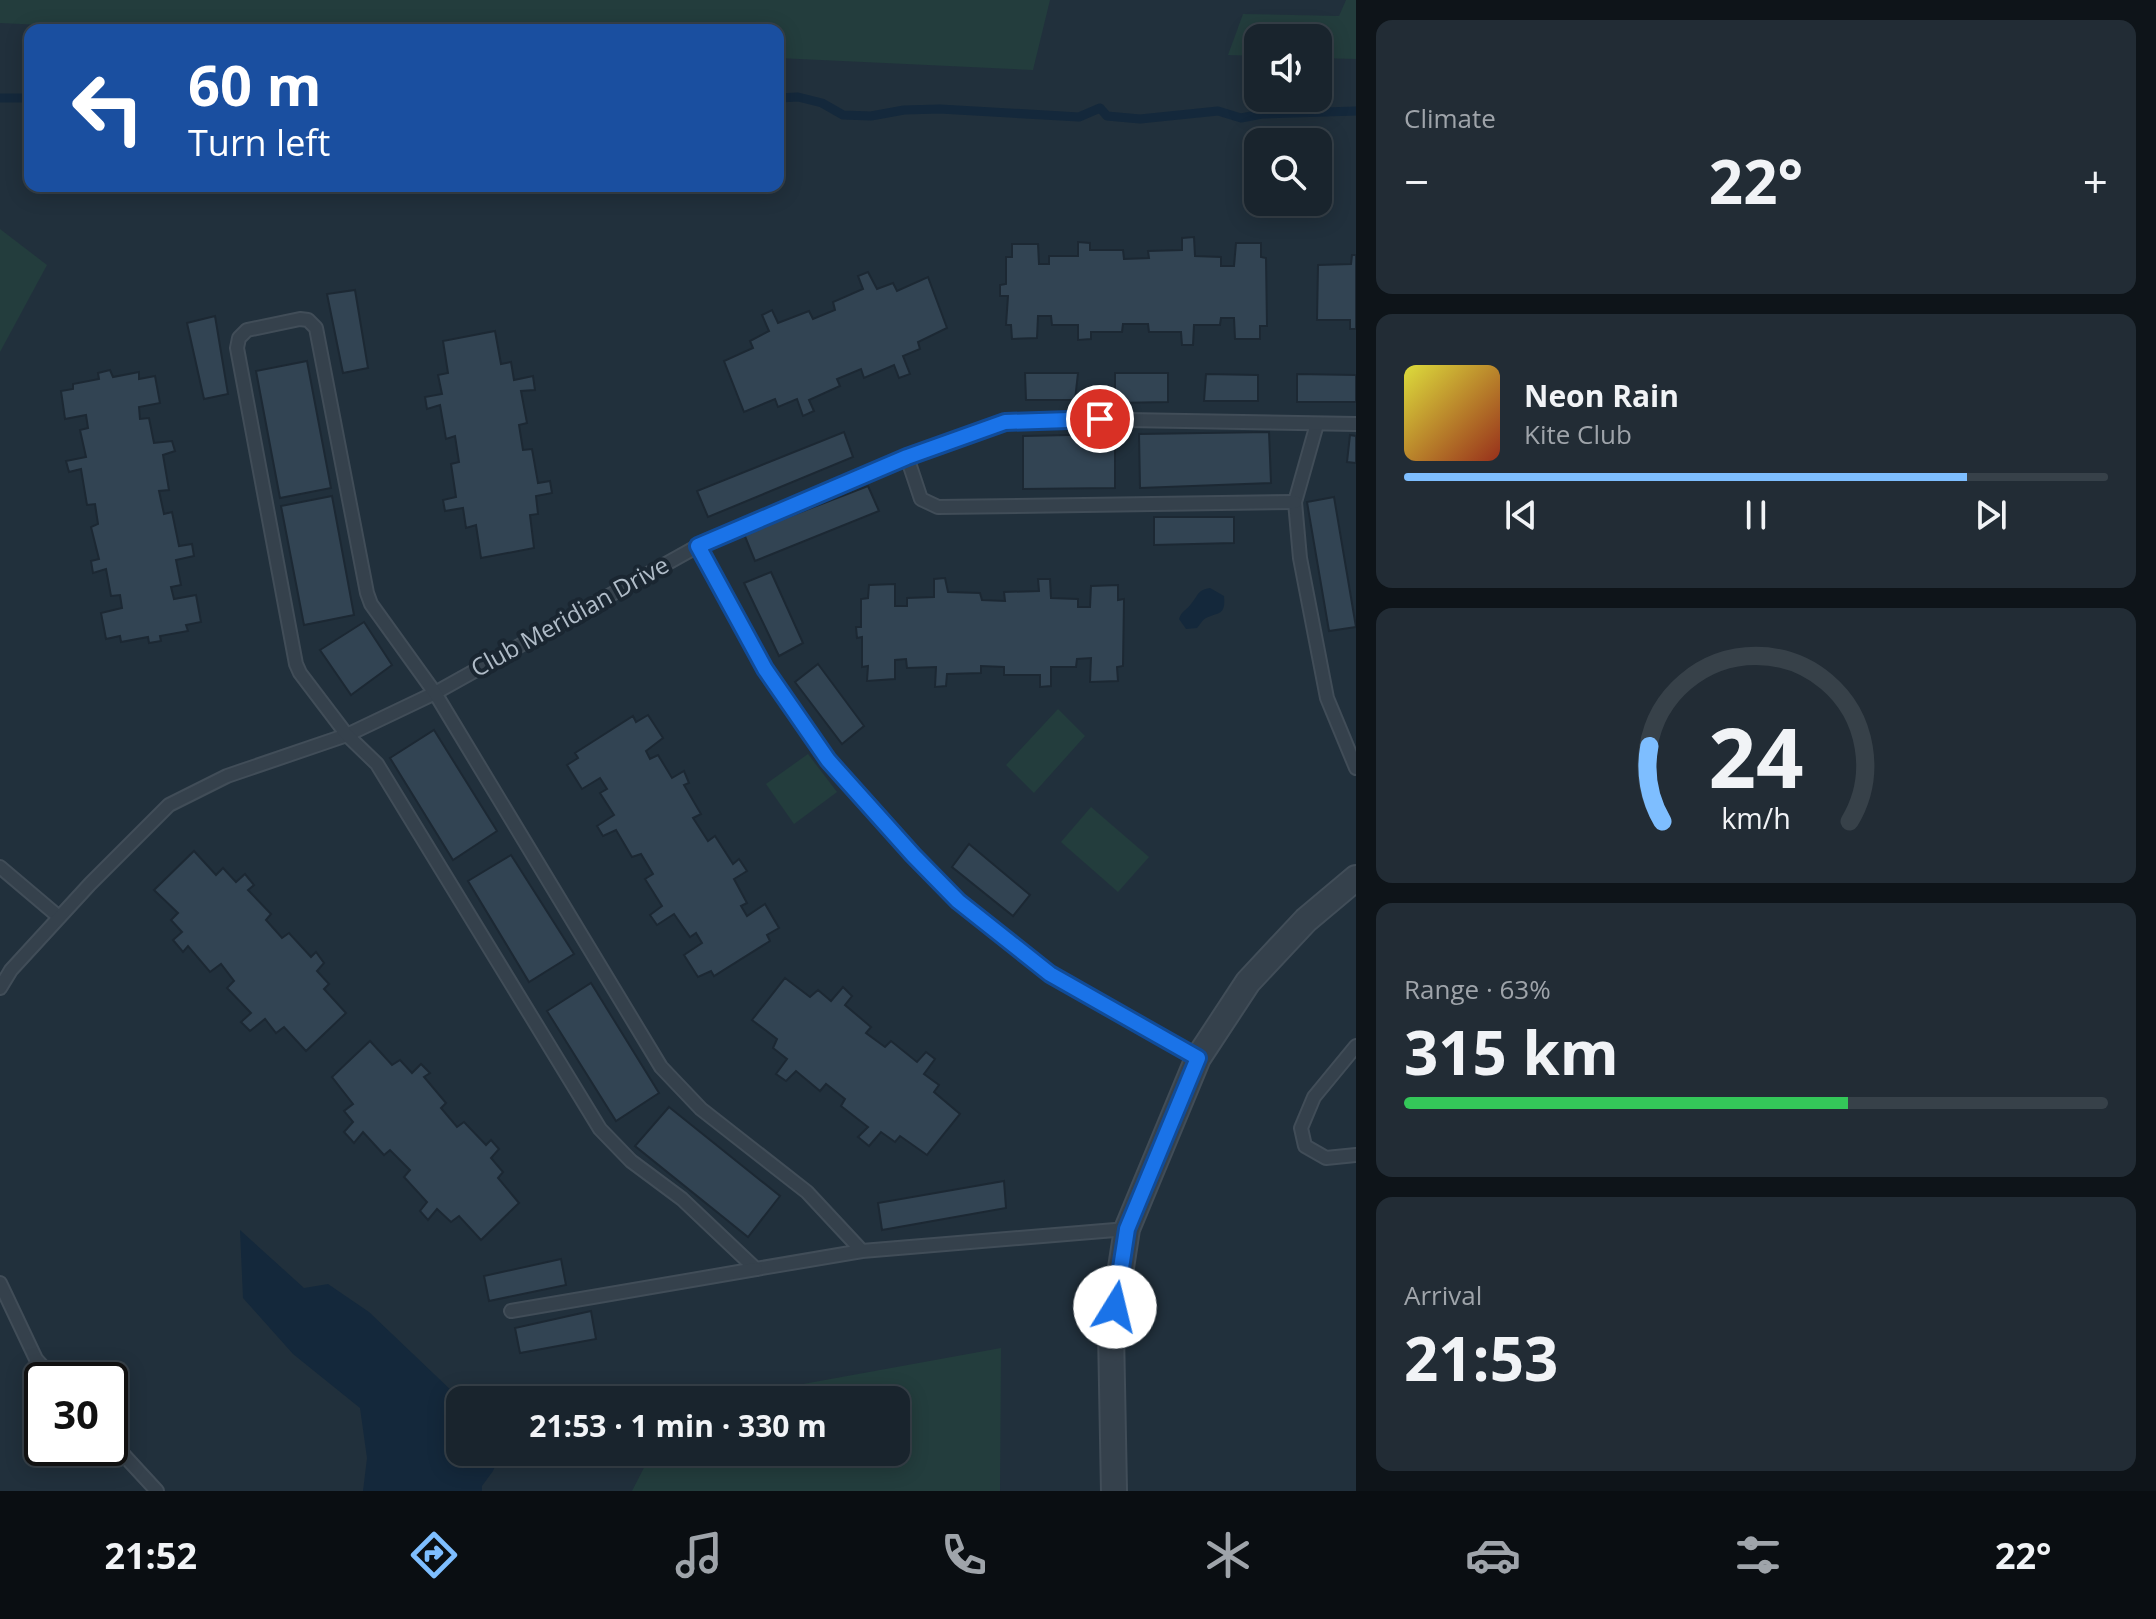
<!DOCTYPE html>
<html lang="en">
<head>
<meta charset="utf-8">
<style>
  :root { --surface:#19242d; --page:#222c35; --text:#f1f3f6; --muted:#9fa4aa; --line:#374149; --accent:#7ebeff }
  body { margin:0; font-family:"Open Sans",sans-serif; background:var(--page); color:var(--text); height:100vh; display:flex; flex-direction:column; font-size:30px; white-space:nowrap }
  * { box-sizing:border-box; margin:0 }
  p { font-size:26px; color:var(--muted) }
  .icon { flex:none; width:44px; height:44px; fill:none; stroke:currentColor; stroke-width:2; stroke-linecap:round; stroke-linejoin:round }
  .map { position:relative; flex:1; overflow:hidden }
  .drawer { display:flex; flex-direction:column; gap:20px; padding:20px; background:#0e1419; width:800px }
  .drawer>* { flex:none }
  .top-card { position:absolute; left:24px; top:24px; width:760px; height:168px; border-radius:16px; box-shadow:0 4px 20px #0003,0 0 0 2px var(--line); background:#1a4fa0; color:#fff; overflow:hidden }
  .tools { position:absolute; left:1244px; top:24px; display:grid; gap:16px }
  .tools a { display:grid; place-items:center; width:88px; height:88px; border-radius:16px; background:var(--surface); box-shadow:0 4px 20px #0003,0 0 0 2px var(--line); font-size:40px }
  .speed { position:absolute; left:24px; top:1362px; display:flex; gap:16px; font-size:40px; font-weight:700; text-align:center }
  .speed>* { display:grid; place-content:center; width:104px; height:104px; border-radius:50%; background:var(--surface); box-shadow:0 4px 20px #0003,0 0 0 2px var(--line); line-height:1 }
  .speed .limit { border:4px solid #111; border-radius:12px; background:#fff; color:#111 }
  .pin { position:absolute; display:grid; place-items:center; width:68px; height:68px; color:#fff; margin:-34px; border:4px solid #fff; border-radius:50%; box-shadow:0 2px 8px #0007 }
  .me { position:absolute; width:88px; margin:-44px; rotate:9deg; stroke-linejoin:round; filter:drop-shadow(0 0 6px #0008) }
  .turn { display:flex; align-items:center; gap:28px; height:168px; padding:0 32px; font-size:36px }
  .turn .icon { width:104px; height:104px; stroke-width:2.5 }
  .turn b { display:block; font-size:56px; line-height:68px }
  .big { font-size:60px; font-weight:700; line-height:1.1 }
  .drawer .widget { flex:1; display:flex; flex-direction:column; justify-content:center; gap:12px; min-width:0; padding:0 28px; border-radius:16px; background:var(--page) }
  .drawer .dial { align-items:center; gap:0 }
  .dial svg { height:208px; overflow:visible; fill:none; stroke:var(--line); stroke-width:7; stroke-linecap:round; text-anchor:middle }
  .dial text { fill:var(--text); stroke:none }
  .song { display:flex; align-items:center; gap:24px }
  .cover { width:96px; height:96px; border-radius:12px; background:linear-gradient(135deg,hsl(60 70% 55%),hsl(10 70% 35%)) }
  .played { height:8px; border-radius:4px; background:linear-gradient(90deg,var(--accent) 80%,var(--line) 80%) }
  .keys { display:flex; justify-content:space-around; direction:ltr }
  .heat { display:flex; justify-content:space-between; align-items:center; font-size:44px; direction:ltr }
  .charge { height:12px; border-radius:6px; background:linear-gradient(90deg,#34c759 63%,var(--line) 0) }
  .trip { position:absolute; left:446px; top:1386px; width:464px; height:80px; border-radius:16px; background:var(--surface); box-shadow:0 4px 20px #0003,0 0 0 2px var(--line); font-weight:700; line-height:80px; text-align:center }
  .tabs { display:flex; height:128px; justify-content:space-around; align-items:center; background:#0a0e12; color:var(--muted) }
  .tabs .icon { width:56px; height:56px }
  .tabs .selected { color:var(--accent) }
  .tabs b { font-size:36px; color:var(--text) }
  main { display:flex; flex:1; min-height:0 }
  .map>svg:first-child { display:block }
</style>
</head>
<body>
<main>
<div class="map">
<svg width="1356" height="1491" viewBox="0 0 1356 1491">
  <rect width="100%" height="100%" fill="#21303c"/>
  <g fill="#233d3d">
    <polygon points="0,0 1050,0 1033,70 778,58 778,30 147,30 0,23"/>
    <polygon points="1346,0 1356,0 1356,59 1318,58 1318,38 1258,38 1258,56 1228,55 1243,14 1339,16"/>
    <polygon points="0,229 47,265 0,352"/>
    <polygon points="1058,709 1085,736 1034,793 1006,765"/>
    <polygon points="808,754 837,792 794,824 766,784"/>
    <polygon points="1091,807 1149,857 1118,892 1061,842"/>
    <polygon points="1001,1348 1000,1491 632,1491 652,1452 896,1452 896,1400 715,1400"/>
  </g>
  <g fill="#14283b">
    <path d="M1210,588L1224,596C1226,616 1218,612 1206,618C1202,620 1200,625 1197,628L1186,629L1179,619C1182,610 1186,611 1191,604C1198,596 1197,590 1210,588Z"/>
    <polygon points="240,1230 304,1288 328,1284 369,1312 455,1394 460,1403 460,1452 501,1452 493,1471 482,1486 482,1491 363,1491 367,1458 360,1408 293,1354 243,1298"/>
  </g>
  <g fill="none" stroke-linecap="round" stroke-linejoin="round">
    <g stroke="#14283b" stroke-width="9">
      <polyline points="0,98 30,98"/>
      <polyline points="778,98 798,97 822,103 843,115 871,116 904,110 940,109 1079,117 1100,108 1107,116 1140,119 1218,111 1241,118 1262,114 1356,111"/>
    </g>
  </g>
  <g fill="#324453" stroke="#1c2833" stroke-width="2">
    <polygon points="1194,237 1195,256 1221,257 1221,266 1234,266 1236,243 1261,243 1261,257 1266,258 1267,326 1260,326 1260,339 1235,339 1234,318 1221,318 1220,325 1194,325 1193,345 1182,345 1181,332 1149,332 1148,324 1123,324 1122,332 1091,332 1091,339 1078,340 1078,325 1052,325 1051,316 1038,316 1037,338 1012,339 1011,325 1006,325 1008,296 1000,296 1000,285 1006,284 1006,257 1012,257 1012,244 1038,244 1039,264 1049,264 1049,256 1078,256 1078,242 1090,243 1090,250 1123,250 1124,259 1149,258 1148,251 1182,250 1182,238"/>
    <polygon points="1352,255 1356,255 1356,329 1350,329 1350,320 1317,320 1318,265 1351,264"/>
    <polygon points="868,272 877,289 893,283 897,291 928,277 947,328 918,342 920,349 903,356 910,374 899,378 894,365 864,378 861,369 837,379 840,386 809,400 814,411 803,416 797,399 778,407 775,399 744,412 724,361 753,348 750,341 769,331 762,315 772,310 778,323 809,311 813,319 835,310 833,302 863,289 858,276"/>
    <polygon points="355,290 368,368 343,373 327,294"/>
    <polygon points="215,316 228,394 204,399 187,323"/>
    <polygon points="495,331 501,364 511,362 514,380 533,376 535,390 521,391 527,423 519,425 523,450 532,449 538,483 550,481 552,493 536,496 538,514 530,515 534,548 481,558 476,525 466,528 463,508 445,511 443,500 456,497 451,464 459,462 455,436 446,439 440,405 427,409 425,397 442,394 438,375 448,373 443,341"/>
    <polygon points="307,361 331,488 280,498 256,371"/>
    <polygon points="110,370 113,377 139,372 139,379 155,376 160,403 139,407 140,419 149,418 154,443 172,441 175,451 163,455 169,490 159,491 164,514 172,512 179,546 192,544 194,556 176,560 181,585 171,587 174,599 196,595 201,622 186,625 188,631 160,636 161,641 149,643 148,637 121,642 120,636 106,639 101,613 122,608 120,595 111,596 106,569 93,573 91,561 99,559 91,527 98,524 95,504 87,505 81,469 69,472 66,461 86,457 80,430 88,428 86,415 65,419 61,391 73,389 73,384 99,379 98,373"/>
    <polygon points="1025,373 1078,373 1075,400 1026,400"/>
    <polygon points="1115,373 1168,373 1168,402 1115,403"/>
    <polygon points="1206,374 1258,375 1258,401 1204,401"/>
    <polygon points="1297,374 1356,375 1356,402 1297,402"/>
    <polygon points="844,432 853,457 708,517 697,491"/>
    <polygon points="1269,432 1271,483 1140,488 1139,434"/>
    <polygon points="1115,434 1115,488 1023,489 1023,436"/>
    <polygon points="1350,435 1356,436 1356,463 1347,462"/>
    <polygon points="868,486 879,511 755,561 744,534"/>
    <polygon points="332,496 354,615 304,625 281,506"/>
    <polygon points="1334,497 1356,627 1329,631 1307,502"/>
    <polygon points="1154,517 1234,517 1234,543 1154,545"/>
    <polygon points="771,572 803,643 779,656 744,583"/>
    <polygon points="945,578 948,592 980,593 982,600 1005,601 1004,592 1039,591 1038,579 1050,579 1051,598 1078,599 1078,607 1090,607 1091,586 1118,585 1118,600 1124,599 1123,666 1117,667 1118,681 1090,682 1091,658 1077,659 1076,667 1051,667 1051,686 1040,687 1040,675 1004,675 1004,667 981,666 981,673 947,674 946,686 935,687 936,667 907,668 906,659 895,660 895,679 867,681 868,666 862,667 862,637 857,638 856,627 861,627 861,599 868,598 869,585 895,584 895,606 907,606 907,598 934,597 934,579"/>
    <polygon points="364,622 392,665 351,695 320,650"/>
    <polygon points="818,664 864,726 842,744 795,682"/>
    <polygon points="648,715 663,738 646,751 650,759 658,755 672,778 684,771 689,783 684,785 701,814 693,818 708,841 715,836 733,864 739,859 747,871 734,879 747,903 741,906 747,916 765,904 779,928 767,935 770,941 714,976 711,971 698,977 684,955 702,943 696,933 690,937 674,914 657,925 650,915 662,906 645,879 653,874 641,854 632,857 616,830 603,836 597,826 614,815 600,793 607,789 600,778 582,789 567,765 578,758 575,753 633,716 636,722"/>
    <polygon points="434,730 497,831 453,860 390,758"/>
    <polygon points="969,844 1030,895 1013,916 952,867"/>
    <polygon points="194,851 216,875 223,868 236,882 245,874 254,885 248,890 271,914 266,920 282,938 289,933 311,957 316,952 324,963 317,971 329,984 324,989 346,1013 306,1051 284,1027 276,1033 265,1019 250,1031 241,1022 251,1013 227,988 234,981 221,964 210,972 188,946 183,952 173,940 182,932 171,920 178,913 154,890"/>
    <polygon points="511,855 574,954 529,982 468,881"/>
    <polygon points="785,978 810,997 818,990 831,1001 843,987 852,996 845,1005 871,1027 866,1033 885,1047 891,1041 917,1062 926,1052 935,1059 924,1074 939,1085 934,1092 960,1114 927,1155 900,1136 895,1142 881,1132 869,1146 858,1137 868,1127 841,1106 845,1099 826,1084 820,1091 796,1071 786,1081 776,1074 787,1059 773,1048 777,1039 752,1020"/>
    <polygon points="591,983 659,1093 616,1121 547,1011"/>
    <polygon points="370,1041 392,1065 400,1060 412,1073 421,1064 430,1073 424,1077 446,1103 441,1108 457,1127 464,1122 486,1145 491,1140 499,1149 491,1158 503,1172 498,1178 519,1203 481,1240 459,1216 451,1222 437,1209 428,1220 420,1211 427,1202 404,1177 410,1170 390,1150 384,1155 363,1132 354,1143 344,1132 353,1122 344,1111 353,1104 332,1077"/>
    <polygon points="669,1107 780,1196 748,1237 635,1146"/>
    <polygon points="1004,1181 1006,1208 882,1230 878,1203"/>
    <polygon points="561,1259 566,1285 489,1301 484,1276"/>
    <polygon points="591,1311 596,1339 520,1353 515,1328"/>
  </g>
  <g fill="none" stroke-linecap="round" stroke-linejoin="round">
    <defs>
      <g id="service">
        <polyline points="1317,424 1295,502 1300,558 1327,698 1356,768"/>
        <polyline points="907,457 921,499 938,507 1295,502"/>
        <polyline points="698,546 765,669 828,760 891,832 958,901 1050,974 1198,1058"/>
        <polyline points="0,867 59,917"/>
        <polyline points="0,988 11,970 90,884 169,805 227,776 347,735 435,693 698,546 907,457 1005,422 1069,419 1356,424"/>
        <polyline points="1356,1046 1314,1097 1301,1128 1305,1146 1326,1158 1356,1155"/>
        <polyline points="862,1251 756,1269 682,1199 631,1161 600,1129 377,764 347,735 300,673 296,664 237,348 239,338 247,330 300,319 308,320 316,328 367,593 371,604 435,693 661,1067 701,1109 807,1192 862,1251 1127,1229"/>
        <polyline points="0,1283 36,1359 55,1380"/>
        <polyline points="511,1311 756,1269"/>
        <polyline points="110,1440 157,1491"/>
      </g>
      <polyline id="minor" points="1114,1491 1111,1332 1127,1229 1198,1058 1248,982 1306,920 1356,878"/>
    </defs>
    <use href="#service" stroke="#414d58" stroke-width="16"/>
    <use href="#minor" stroke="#414d58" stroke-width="28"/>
    <use href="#service" stroke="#35414c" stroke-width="12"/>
    <use href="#minor" stroke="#35414c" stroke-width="24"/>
  </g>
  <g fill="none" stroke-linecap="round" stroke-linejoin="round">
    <defs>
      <polyline id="route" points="1100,419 1005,422 907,457 698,546 765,669 828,760 913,855 958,901 1050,974 1198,1058 1127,1229 1115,1307"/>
    </defs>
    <use href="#route" stroke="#114b97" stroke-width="20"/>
    <use href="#route" stroke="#1a73e8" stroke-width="14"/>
  </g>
  <g text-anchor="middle" stroke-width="8" stroke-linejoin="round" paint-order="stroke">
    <g font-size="24" fill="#b0bcc8" stroke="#1a2631">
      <text transform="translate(570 617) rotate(-29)" y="8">Club Meridian Drive</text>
    </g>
  </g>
</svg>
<div class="tools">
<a><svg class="icon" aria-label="sound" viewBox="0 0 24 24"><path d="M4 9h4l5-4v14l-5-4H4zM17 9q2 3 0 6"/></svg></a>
<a><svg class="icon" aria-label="search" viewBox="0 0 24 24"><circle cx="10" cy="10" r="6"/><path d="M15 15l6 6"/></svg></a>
</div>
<div class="speed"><div class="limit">30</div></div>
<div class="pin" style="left:1100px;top:419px;background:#d93025"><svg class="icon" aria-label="arrive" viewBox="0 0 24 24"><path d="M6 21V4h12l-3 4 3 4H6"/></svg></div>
<svg class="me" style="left:1115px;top:1307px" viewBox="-20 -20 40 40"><circle r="19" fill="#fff"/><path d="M0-13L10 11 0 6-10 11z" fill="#1a73e8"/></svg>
<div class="trip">21:53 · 1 min · 330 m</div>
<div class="top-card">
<div class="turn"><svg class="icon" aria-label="left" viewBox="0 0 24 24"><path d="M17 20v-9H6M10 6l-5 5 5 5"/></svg><div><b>60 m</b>Turn left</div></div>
</div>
</div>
<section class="drawer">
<div class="widget"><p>Climate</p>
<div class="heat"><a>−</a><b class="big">22°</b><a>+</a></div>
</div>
<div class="widget">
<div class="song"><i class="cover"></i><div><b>Neon Rain</b><p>Kite Club</p></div></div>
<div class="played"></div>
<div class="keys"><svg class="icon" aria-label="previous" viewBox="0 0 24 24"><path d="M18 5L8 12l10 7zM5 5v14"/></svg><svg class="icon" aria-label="pause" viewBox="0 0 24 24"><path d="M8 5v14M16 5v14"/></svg><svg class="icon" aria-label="next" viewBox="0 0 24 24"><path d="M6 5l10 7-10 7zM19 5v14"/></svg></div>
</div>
<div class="widget dial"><svg viewBox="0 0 100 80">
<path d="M14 69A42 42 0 1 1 86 69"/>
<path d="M14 69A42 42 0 0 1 9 40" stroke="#7ebeff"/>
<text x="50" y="56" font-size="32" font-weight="700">24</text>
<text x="50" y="72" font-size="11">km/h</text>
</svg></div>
<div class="widget"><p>Range · 63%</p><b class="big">315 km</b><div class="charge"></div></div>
<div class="widget"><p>Arrival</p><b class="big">21:53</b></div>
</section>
</main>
<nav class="tabs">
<b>21:52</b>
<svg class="icon selected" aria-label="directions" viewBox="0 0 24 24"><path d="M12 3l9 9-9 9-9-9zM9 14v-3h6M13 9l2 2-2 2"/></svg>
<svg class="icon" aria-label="music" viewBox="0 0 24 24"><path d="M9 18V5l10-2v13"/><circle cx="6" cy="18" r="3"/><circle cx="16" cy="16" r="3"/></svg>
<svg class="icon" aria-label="phone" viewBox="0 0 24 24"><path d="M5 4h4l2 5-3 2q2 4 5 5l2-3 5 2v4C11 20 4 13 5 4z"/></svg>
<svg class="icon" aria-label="climate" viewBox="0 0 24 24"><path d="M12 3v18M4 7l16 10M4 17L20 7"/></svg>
<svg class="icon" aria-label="car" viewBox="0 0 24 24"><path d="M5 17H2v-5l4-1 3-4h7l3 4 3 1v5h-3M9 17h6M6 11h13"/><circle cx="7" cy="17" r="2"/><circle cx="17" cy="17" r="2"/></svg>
<svg class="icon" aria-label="filters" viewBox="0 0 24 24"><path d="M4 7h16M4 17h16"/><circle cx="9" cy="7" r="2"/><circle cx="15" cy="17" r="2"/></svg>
<b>22°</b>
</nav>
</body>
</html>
